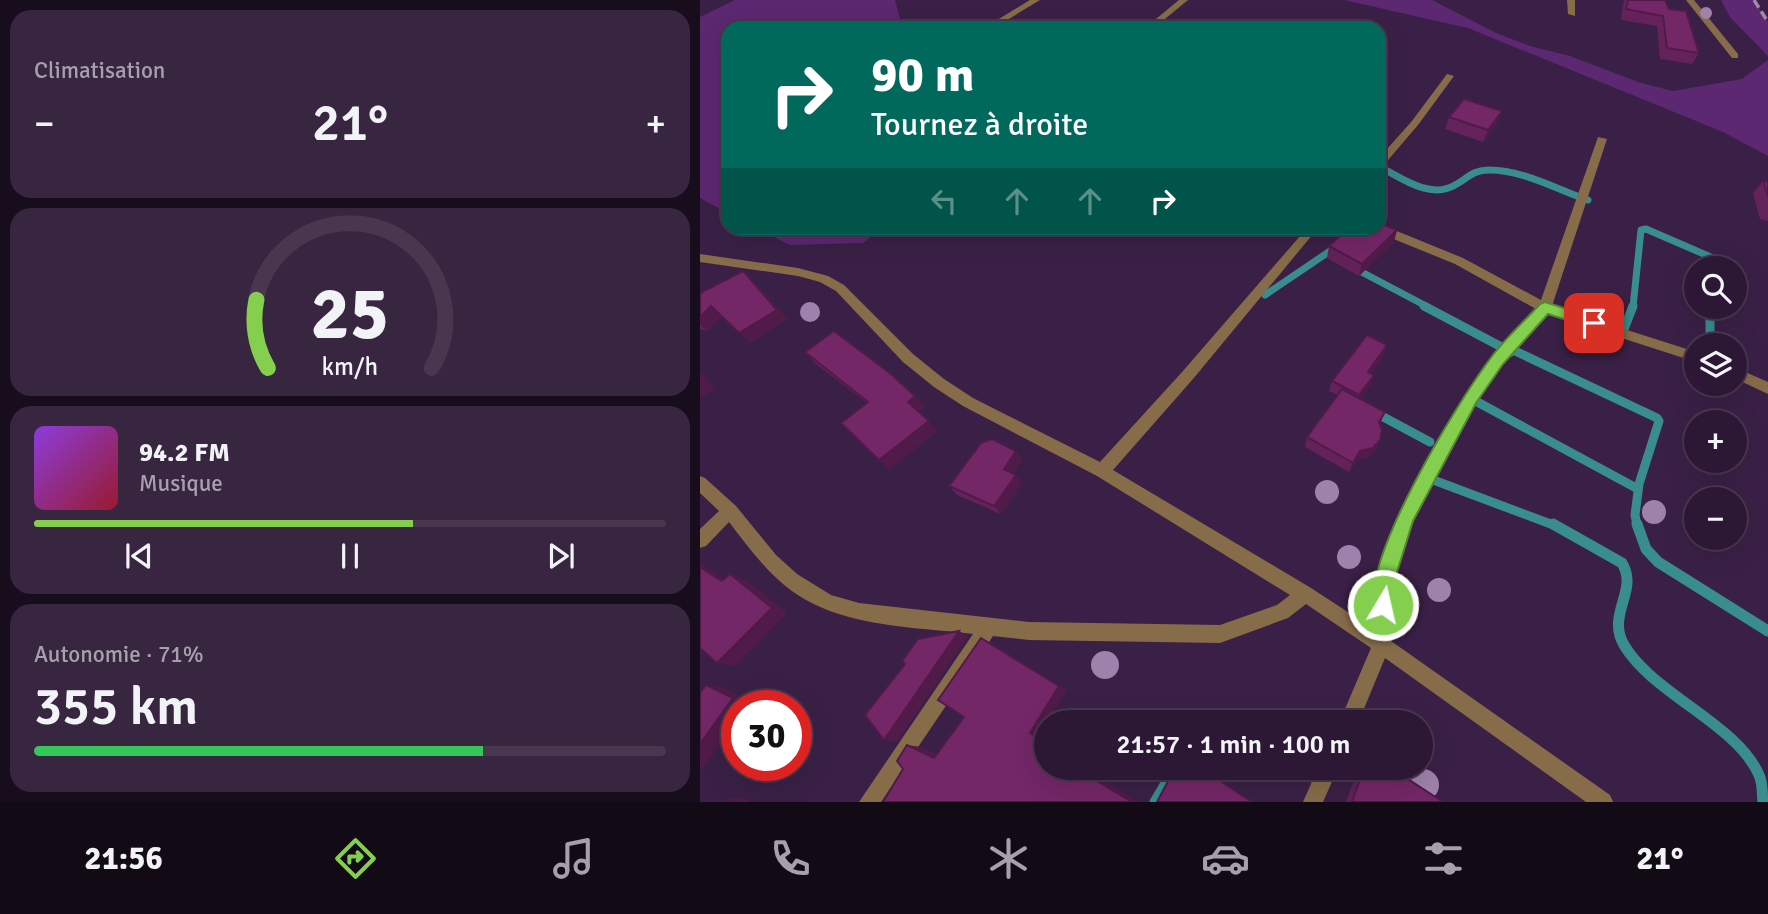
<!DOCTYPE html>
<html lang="fr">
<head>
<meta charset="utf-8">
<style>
  :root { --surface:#2c1834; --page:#382540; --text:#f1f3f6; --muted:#a6a0ac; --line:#48374f; --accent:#84d04e }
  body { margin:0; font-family:Signika,sans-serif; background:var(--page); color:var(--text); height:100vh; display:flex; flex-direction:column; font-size:26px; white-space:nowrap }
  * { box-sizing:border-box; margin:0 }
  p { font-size:23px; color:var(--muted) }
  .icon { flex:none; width:38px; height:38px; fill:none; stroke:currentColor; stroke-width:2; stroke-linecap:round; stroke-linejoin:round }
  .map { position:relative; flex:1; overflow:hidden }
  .details { display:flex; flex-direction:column; gap:10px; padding:10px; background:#180d1d; width:700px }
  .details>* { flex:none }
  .guide { position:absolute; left:21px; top:21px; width:665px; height:214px; border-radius:21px; box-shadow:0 7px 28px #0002,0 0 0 2px var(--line); background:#00695c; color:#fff; overflow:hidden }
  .fabs { position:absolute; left:984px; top:256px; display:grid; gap:14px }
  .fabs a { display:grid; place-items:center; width:63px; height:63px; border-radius:50%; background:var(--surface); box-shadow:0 7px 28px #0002,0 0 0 2px var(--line); font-size:35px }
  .speed { position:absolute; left:21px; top:690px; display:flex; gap:14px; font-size:35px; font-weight:700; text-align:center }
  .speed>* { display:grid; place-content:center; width:91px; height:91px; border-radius:50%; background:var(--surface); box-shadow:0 7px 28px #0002,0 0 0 2px var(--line); line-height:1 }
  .speed .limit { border:10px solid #d22; background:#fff; color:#111 }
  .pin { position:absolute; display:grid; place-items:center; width:60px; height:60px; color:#fff; margin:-30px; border-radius:14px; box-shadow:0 4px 10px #0006 }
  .me { position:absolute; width:77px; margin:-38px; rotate:9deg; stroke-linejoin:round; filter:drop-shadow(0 0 5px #0008) }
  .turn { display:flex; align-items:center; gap:24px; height:147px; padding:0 35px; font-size:32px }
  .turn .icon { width:91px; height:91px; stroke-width:2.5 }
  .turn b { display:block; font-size:49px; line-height:60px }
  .lanes { display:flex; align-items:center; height:66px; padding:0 35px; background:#0003; justify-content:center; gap:35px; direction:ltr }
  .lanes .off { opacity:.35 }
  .big { font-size:52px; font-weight:600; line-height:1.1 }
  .details .widget { flex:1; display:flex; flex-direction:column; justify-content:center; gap:10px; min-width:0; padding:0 24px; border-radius:21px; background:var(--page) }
  .details .dial { align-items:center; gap:0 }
  .dial svg { height:182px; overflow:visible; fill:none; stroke:var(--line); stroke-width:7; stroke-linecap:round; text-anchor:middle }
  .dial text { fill:var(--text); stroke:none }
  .song { display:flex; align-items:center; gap:21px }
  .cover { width:84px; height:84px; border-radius:10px; background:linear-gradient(135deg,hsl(270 70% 55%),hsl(350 70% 35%)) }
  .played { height:7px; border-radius:4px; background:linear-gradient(90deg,var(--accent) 60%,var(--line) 60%) }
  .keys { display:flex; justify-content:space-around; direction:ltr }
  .heat { display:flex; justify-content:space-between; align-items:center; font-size:38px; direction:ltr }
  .charge { height:10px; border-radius:5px; background:linear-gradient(90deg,#34c759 71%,var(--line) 0) }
  .trip { position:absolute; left:334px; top:710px; width:399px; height:70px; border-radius:35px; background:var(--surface); box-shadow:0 7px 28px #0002,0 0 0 2px var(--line); font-weight:600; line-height:70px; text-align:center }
  .dock { display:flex; height:112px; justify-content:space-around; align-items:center; background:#120a15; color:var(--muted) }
  .dock .icon { width:49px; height:49px }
  .dock .on { color:var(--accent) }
  .dock b { font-size:32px; color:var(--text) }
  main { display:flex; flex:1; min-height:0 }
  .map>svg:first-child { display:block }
</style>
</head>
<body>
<main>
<section class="details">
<div class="widget"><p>Climatisation</p>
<div class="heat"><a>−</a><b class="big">21°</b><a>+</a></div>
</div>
<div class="widget dial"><svg viewBox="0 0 100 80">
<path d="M14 69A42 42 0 1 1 86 69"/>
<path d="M14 69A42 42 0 0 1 9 39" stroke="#84d04e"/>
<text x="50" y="56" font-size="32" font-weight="700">25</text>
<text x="50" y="72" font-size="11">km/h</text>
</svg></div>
<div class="widget">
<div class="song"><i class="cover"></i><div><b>94.2 FM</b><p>Musique</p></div></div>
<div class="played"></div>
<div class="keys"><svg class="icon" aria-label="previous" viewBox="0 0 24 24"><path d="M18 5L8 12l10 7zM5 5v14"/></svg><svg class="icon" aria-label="pause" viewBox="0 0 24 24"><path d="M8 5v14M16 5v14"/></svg><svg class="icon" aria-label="next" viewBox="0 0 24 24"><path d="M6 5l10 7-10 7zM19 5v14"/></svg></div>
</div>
<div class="widget"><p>Autonomie · 71%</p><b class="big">355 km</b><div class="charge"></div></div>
</section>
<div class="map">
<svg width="1068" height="802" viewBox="0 0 1068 802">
  <rect width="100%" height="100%" fill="#3a2046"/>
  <g fill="#5c2871">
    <polygon points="35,0 195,0 201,23 212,28 28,28 28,213 0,198 0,17"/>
    <polygon points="644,0 732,0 796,33 830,46 870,56 938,82 973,91 1042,79 1068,60 1068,156 1023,132 768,28"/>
    <polygon points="1021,0 1054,0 1068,22 1068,56 1030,17"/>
    <polygon points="56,228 182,228 163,243 90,245"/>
  </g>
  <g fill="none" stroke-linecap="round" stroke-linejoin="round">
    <g stroke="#398d8c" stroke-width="7">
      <path d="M684,169C704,180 732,199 755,185C768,178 773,170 789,170C823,170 856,189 888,200"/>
      <polyline points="654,268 728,307"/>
      <polyline points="565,295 636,247"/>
      <polyline points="933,307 941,230 946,229 1020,261 1022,268"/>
    </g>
    <g stroke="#398d8c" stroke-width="9">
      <polyline points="724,306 811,352"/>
      <polyline points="1010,306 1010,345"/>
      <polyline points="924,329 933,306"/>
      <polyline points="813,350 957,418 959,421 939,484 935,515 937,526"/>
      <polyline points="770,398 938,489"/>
      <polyline points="674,412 730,442"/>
      <polyline points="728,478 856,526"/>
    </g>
    <g stroke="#398d8c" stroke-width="11">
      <path d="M853,524L922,563C939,591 906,614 924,645C953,694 1037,724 1059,775C1063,783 1062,794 1063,802"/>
      <polyline points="937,524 946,549 958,562 1068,631"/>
      <polyline points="502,723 504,719 510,723"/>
      <polyline points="593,768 619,780"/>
      <polyline points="455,802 475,768"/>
    </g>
    <g fill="#866c49" fill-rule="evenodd">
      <polygon points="330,0 340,0 294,28 284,28"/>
      <polygon points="479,0 488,0 454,28 445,28"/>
      <polygon points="867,0 875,0 875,16 868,14"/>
      <polygon points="986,0 994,0 1038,54 1038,58 1032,58"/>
      <polygon points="214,20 230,26 231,28 220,28 211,24 211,20"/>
      <polygon points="747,74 754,76 718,125 683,166 679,167 679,158 712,121"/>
      <path d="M898,137L907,139L852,306L996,352V362L847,314L802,364L775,402L712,520L692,585L691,641L910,795L913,802H886L685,658L658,723H639L671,648L606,604L588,618L520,643L329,640L293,636L181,802H159L273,634C209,626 135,628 83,584C62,566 46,544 29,522L6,546L0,548V529L19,511L0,493V476L5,478L36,506L76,555L97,574L131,595L159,603L329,622L520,625L577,605L590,595L397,476L263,406L234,387L203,362L136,291L120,282L98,276L0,262V254L98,268L128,276L144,285L213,354L244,379L273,398L400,462L483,371L607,228H618L493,379L413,470L611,588L674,629L676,585L699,513L765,394L792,356L836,309L755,264L674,231L672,228L682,225L763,258L841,300Z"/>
      <polygon points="1034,367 1068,382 1068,394 1034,378"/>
      <polygon points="618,768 638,768 623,802 603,802"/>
    </g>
    <polyline stroke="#9f8ba9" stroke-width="3.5" stroke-dasharray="9 4.5" stroke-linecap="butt" points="1054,0 1068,22"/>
  </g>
  <g fill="#9e82ab">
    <circle cx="1006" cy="13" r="6"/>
    <circle cx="110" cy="312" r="10"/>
    <circle cx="627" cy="492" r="12"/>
    <circle cx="954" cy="512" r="12"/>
    <circle cx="649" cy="557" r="12"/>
    <circle cx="739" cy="590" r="12"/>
    <circle cx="405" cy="665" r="14"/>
    <circle cx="723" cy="785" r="16"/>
  </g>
  <g fill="#632259">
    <polygon points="924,0 965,0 969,9 999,53 992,64 960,59 957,26 921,20"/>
    <polygon points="749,117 797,123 783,142 745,129"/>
    <polygon points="1063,181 1068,182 1068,221 1060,219 1053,193"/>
    <polygon points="694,242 659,276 627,258 629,246"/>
    <polygon points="53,281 87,319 50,343 22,316 7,331 0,329 0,293"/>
    <polygon points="105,352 215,396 224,406 218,411 237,431 189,469 167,403 115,363"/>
    <polygon points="683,356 671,373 674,375 670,385 660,399 685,412 680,424 680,440 676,449 669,457 656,461 649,472 605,447 607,437 638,395 629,391 632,381"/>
    <polygon points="316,451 322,460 313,473 316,475 322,483 301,514 257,495 249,486"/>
    <polygon points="659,768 691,768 743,802 646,802"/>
  </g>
  <g fill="#501b48">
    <polygon points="802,111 797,123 783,142 788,130"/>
    <polygon points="697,230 694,242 659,276 662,264"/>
    <polygon points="43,271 87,319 50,343 39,333"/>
    <polygon points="11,306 22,316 7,331 0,325 0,317"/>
    <polygon points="687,345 683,356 664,382 668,372"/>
    <polygon points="0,371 15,389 0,398"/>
    <polygon points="674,375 670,385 656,405 659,395"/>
    <polygon points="215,396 224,406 216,412 208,402"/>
    <polygon points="229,421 237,431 189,469 179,460"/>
    <polygon points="680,440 676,449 669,457 656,461 649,472 653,463 660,451"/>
    <polygon points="316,451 322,460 310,478 304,469"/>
    <polygon points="316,475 322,483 301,514 294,506"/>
    <polygon points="0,563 38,588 22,581 0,567"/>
    <polygon points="30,574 46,580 87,613 35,666 17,663"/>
    <polygon points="259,631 268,636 197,742 184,740"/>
    <polygon points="291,643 367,690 339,735 346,740 346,743 330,733"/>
    <polygon points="6,685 25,688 51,701 48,705 37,705 37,721 0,772 0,744"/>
    <polygon points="207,745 221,747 248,759 234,758"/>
    <polygon points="389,768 395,768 398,770 395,776 439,802 432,802 389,776"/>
    <polygon points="44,798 50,802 30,802 25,799"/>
  </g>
  <g fill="#732767" stroke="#501b48" stroke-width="2">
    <polygon points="928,0 965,0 969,9 986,11 999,53 967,48 963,16 926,9"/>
    <polygon points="764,99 802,111 788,130 749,117"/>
    <polygon points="1063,181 1068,182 1068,196"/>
    <polygon points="679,223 697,230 662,264 629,246 649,228 679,228"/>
    <polygon points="43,271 77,310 39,333 11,306 0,317 0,293"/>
    <polygon points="134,331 191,374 215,396 208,402 229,421 179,460 141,423 168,402 105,352"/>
    <polygon points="667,335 687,345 668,372 674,375 659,395 632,381"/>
    <polygon points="642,389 685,412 679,422 682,430 680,440 673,448 660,451 653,463 607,437"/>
    <polygon points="292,439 316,451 304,469 316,475 294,506 249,486 281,443"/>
    <polygon points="0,567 22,581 30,574 72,608 17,663 0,648"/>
    <polygon points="259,631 184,740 165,715 205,664 202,661 218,639"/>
    <polygon points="281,638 359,686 330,733 346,743 346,768 389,768 392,770 389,776 432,802 183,802 203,769 197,761 207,745 234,758 264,717 238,700"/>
    <polygon points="6,685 33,698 0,744 0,693"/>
    <polygon points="475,768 501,768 552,802 457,802"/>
    <polygon points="664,768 691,768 743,802 652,802"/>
  </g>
  <path fill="#84d04e" stroke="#568733" stroke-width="2" d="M845,302L899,319L901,323L894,329L848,314L803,364L776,403L713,521L693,585L690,612L683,615L676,612C657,565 759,400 790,359C804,339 824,322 840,304Z"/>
</svg>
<div class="fabs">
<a><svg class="icon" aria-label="search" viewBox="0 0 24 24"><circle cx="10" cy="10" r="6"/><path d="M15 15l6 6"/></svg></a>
<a><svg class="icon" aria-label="layers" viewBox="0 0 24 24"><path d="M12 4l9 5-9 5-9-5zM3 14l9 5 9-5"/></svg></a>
<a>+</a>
<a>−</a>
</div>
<div class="speed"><div class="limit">30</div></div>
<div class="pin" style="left:894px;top:323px;background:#d93025"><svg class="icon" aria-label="arrive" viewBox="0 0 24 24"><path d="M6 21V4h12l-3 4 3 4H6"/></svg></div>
<svg class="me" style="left:683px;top:605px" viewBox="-20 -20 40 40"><circle r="17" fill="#84d04e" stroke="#fff" stroke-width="3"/><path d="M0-11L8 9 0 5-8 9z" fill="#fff"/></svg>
<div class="trip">21:57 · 1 min · 100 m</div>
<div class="guide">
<div class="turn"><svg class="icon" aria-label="right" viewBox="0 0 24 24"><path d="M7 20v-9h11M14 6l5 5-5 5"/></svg><div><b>90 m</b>Tournez à droite</div></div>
<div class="lanes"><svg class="icon off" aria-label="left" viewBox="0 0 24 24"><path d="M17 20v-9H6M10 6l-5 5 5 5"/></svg><svg class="icon off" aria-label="ahead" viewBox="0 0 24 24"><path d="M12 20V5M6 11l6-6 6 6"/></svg><svg class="icon off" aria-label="ahead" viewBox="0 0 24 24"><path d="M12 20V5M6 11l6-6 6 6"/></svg><svg class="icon" aria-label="right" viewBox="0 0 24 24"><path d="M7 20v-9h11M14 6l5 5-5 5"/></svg></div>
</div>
</div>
</main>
<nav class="dock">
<b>21:56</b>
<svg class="icon on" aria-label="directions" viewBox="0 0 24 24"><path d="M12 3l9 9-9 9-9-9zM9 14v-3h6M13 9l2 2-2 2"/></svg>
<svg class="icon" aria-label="music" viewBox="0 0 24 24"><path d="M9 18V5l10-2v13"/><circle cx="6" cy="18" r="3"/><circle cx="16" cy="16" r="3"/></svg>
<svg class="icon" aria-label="phone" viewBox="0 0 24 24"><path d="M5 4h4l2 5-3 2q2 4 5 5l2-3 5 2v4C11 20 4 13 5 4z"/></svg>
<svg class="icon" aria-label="climate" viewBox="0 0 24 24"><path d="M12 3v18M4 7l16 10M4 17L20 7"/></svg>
<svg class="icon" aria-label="car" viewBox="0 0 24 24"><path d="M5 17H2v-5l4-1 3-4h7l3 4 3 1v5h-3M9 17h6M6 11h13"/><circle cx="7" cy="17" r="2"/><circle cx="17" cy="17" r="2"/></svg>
<svg class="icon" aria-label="filters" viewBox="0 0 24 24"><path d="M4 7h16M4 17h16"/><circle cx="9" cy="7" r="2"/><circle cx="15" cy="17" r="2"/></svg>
<b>21°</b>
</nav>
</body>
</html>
